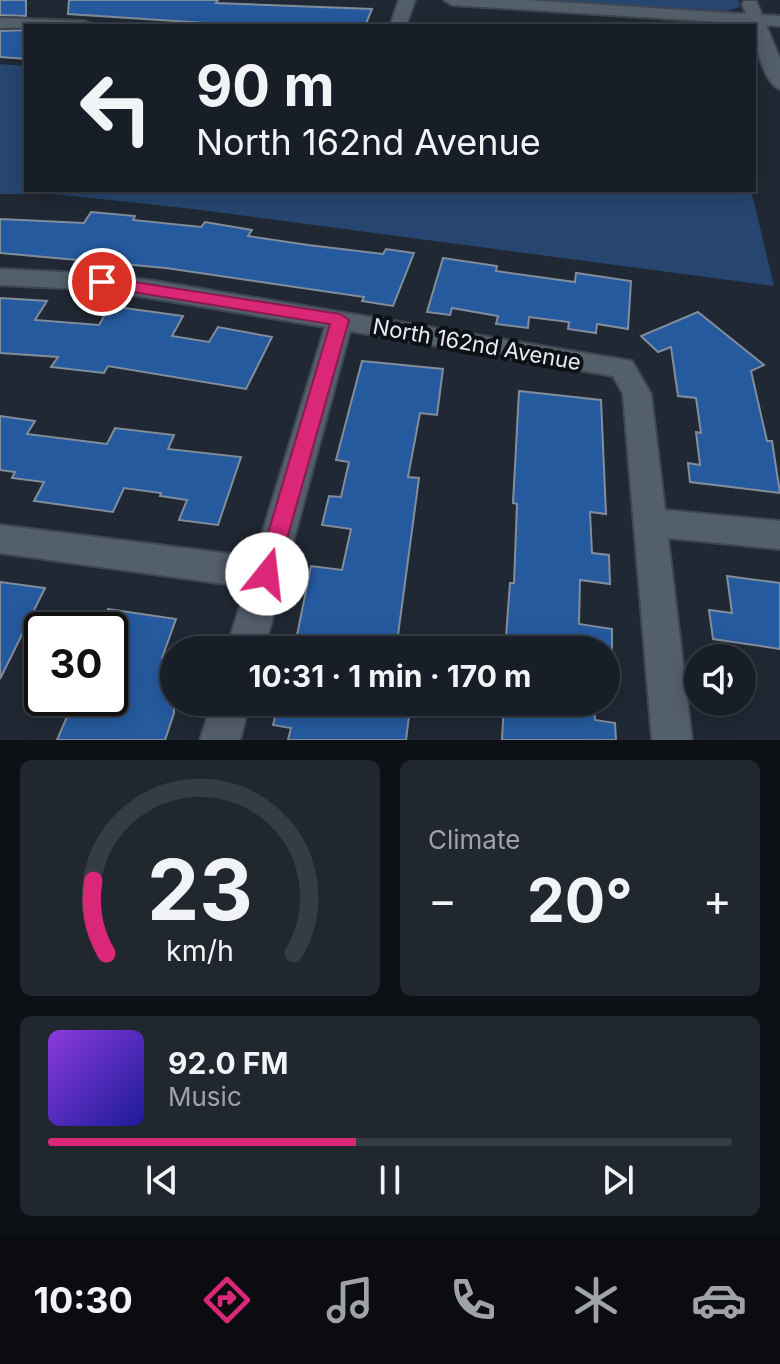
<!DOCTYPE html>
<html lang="en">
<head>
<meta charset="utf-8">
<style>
  :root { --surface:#181e27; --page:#21272f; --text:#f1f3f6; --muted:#9fa2a7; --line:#363c44; --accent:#db2777 }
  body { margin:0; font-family:Inter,sans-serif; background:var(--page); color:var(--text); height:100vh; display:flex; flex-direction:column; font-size:30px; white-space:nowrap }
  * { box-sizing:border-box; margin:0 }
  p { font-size:26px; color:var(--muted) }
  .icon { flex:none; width:44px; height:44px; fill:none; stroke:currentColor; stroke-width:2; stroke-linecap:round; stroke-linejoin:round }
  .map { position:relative; height:740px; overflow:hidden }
  .panel { display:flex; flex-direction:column; gap:20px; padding:20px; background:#0d1015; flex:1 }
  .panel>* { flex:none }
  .banner { position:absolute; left:24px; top:24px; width:732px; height:168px; border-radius:0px; box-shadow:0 4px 20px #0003,0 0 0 2px var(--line); background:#181e27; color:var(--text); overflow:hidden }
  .controls { position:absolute; left:684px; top:644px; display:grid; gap:16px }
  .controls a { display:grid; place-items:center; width:72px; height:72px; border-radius:50%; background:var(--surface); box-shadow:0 4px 20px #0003,0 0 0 2px var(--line); font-size:40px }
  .speed { position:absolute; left:24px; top:612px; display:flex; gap:16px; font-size:40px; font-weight:700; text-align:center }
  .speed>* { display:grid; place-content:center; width:104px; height:104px; border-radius:50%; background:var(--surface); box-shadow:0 4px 20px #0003,0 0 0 2px var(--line); line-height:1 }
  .speed .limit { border:4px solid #111; border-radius:12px; background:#fff; color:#111 }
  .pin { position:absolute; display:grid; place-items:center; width:68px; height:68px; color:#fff; margin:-34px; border:4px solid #fff; border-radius:50%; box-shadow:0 2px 8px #0007 }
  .me { position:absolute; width:88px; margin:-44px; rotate:16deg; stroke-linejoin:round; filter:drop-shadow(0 0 6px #0008) }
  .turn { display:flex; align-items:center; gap:28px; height:168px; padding:0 40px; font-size:36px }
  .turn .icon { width:104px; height:104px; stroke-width:2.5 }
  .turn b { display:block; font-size:56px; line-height:68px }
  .big { font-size:60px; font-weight:700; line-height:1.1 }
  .panel .card { flex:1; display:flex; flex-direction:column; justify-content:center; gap:12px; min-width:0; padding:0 28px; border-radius:12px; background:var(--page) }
  .panel .dial { align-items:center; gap:0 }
  .dial svg { height:208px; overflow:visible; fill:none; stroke:var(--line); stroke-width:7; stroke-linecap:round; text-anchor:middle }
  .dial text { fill:var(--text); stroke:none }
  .song { display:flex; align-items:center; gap:24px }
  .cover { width:96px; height:96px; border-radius:12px; background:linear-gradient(135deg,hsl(270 70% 55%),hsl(240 70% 35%)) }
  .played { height:8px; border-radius:4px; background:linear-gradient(90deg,var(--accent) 45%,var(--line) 45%) }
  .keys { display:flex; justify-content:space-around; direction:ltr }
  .heat { display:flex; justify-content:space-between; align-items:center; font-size:44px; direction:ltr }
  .panel .tiles { flex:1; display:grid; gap:20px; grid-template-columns:1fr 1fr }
  .card:last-child { grid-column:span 2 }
  .trip { position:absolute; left:160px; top:636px; width:460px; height:80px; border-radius:40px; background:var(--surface); box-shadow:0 4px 20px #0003,0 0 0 2px var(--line); font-weight:700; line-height:80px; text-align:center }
  .dock { display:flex; height:128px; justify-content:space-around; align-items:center; background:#0a0c10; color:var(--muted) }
  .dock .icon { width:56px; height:56px }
  .dock .active { color:var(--accent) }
  .dock b { font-size:36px; color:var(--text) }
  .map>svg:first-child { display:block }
</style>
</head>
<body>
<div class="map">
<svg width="780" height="740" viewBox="0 0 780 740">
  <rect width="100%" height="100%" fill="#202834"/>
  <g fill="#26466f">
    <polygon points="523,0 738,0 740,7 724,12"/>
    <polygon points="0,64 26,66 26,190 751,190 774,286 193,209 54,194 0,194"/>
  </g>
  <g fill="#255a9e" stroke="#828d9c" stroke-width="2">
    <polygon points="0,0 26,0 26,16 0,15"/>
    <polygon points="69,0 218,0 216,3 372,9 365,26 252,26 68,14"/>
    <polygon points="26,30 26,59 0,57 0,31"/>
    <polygon points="91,212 135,216 133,220 201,227 205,222 252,230 248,236 308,245 383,254 386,249 414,253 393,306 362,301 364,297 166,268 0,253 0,219 84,223"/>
    <polygon points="443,258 497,266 496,271 575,282 576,273 631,281 628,329 597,324 596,333 568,329 569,322 529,317 528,328 496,324 498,316 452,308 450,315 427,312"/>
    <polygon points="0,298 47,301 35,320 99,325 110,306 183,316 172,336 209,342 218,327 272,337 246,389 108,366 104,373 51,367 58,357 0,353"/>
    <polygon points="698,312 764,365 751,371 767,441 772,441 780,493 690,482 688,463 700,465 696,432 701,433 696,398 678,396 671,347 658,352 641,336"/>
    <polygon points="362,361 443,369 437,415 420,413 408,477 419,478 396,650 294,650 311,566 342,570 351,529 322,525 329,496 341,497 349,462 336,460"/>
    <polygon points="519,391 601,400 606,514 590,512 592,553 609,555 610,584 580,580 579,624 612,629 612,650 505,650 510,583 514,583 517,504 513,503"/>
    <polygon points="0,416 35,421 27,434 107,444 115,428 174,435 168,449 241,457 218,525 179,520 187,500 160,496 161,493 124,488 113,512 34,501 44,482 12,478 15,472 0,470"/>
    <polygon points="727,576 780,583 780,649 713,639 709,610 732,613"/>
    <polygon points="0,582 45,588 0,679"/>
    <polygon points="108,609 176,619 162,658 174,660 174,713 165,740 57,740 75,698 110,698 110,630 99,630"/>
    <polygon points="279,702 370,702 410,708 406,740 288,740 291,728 273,725"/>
    <polygon points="504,702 594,702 595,720 615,723 616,740 502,740"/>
  </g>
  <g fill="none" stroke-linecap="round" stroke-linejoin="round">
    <defs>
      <g id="minor">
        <polygon points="399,0 415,0 406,26 390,26"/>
        <path d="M444,0H527L746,14L742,4L744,1H756L762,15L780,16V26L766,25L780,59V89C764,84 754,42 754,26L749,24L452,5Z"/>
        <polygon points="0,18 85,21 93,26 0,28"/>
        <polygon points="0,269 102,274 155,281 632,361 651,394 665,510 780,521 780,549 668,538 692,740 652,740 623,394 613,376 350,331 264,650 226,650 246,587 0,553 0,525 255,557 325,327 102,290 0,285"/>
        <polygon points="212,702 250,702 240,740 200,740"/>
      </g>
    </defs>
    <use href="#minor" stroke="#3e4650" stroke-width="4"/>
    <use href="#minor" fill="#545f6c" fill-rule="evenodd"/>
  </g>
  <polygon fill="#db2777" stroke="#8e194d" stroke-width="2" points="102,277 340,314 349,320 275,581 267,584 259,581 256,574 330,324 96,286 94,282"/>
  <g text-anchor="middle" stroke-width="8" stroke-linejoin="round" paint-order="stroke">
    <g font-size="22" fill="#e6ecf4" stroke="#0d1116">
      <text transform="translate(477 344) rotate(10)" y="8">North 162nd Avenue</text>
    </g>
  </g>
</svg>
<div class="controls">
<a><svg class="icon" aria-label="sound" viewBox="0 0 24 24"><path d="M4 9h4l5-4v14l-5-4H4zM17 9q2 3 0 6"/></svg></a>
</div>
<div class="speed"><div class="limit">30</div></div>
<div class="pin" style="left:102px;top:282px;background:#d93025"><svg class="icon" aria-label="arrive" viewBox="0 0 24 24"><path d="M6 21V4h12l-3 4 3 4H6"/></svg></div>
<svg class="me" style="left:267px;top:574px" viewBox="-20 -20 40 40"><circle r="19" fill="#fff"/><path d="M0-13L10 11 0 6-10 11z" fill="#db2777"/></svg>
<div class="trip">10:31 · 1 min · 170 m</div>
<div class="banner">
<div class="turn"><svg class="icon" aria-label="left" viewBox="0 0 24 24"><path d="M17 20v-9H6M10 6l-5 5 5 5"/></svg><div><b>90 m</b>North 162nd Avenue</div></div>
</div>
</div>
<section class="panel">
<div class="tiles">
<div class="card dial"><svg viewBox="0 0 100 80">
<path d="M14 69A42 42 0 1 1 86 69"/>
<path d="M14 69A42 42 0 0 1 9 41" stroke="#db2777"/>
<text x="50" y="56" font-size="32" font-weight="700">23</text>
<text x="50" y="72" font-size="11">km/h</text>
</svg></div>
<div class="card"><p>Climate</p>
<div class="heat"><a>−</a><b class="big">20°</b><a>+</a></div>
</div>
<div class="card">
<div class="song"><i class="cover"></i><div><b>92.0 FM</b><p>Music</p></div></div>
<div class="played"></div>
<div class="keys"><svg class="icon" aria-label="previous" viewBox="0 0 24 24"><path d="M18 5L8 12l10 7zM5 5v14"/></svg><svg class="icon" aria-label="pause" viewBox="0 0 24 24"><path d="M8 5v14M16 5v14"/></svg><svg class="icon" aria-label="next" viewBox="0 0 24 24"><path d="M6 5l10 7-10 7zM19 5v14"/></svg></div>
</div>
</div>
</section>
<nav class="dock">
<b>10:30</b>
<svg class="icon active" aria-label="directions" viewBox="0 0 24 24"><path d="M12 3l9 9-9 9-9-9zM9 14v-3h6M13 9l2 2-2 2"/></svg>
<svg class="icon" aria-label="music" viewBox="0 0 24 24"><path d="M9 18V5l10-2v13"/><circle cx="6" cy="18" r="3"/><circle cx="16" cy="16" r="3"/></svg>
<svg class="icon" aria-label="phone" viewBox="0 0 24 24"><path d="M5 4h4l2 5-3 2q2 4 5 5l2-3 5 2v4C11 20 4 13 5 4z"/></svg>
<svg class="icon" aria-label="climate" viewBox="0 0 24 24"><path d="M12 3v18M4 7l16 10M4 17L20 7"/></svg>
<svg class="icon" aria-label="car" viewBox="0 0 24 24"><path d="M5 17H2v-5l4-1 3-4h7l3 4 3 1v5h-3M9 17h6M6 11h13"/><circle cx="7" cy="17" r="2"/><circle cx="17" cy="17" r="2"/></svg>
</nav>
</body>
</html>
